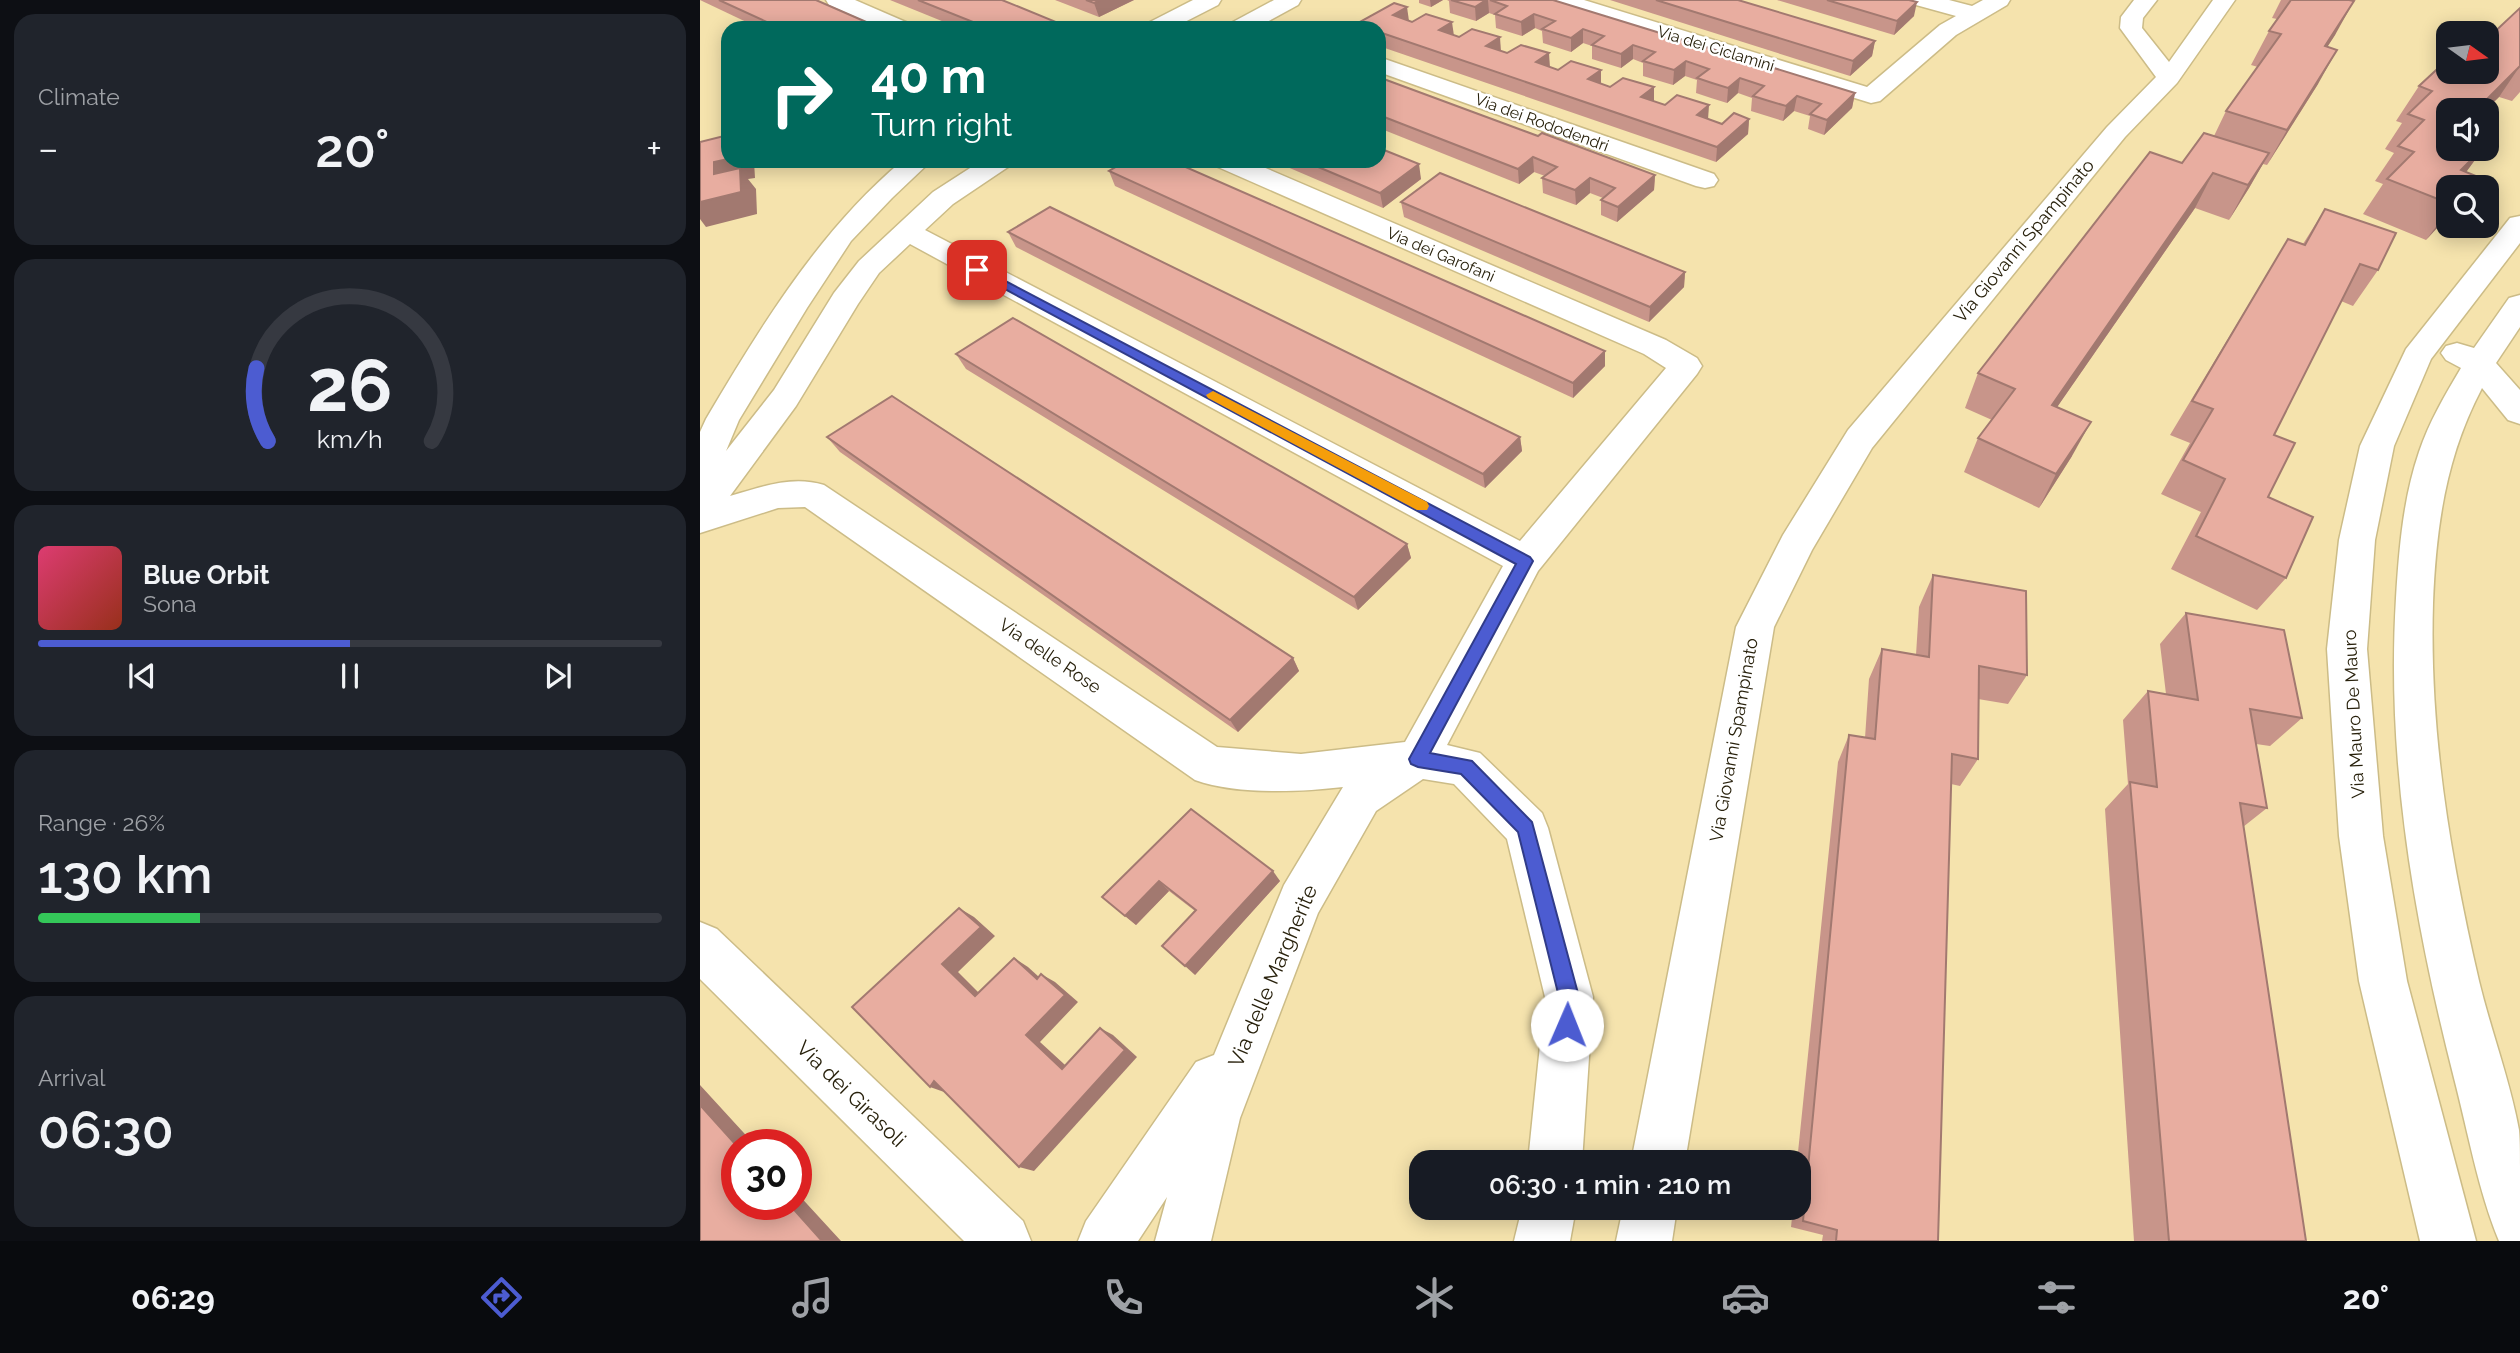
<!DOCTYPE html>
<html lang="en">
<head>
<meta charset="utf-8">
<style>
  :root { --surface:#171b24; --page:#20242c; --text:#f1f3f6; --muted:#9ea1a6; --line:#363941; --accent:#4c5cd1 }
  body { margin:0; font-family:Raleway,sans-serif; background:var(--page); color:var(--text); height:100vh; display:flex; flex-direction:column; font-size:26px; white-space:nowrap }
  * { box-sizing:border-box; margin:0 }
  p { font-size:23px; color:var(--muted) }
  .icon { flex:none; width:38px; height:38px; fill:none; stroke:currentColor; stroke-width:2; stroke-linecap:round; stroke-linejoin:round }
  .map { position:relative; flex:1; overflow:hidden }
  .panel { display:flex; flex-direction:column; gap:14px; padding:14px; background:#0d0f14; width:700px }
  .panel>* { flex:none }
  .guide { position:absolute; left:21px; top:21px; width:665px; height:147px; border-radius:21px; box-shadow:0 4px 18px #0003; background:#00695c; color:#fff; overflow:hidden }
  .needle { width:46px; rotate:104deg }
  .buttons { position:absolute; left:1736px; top:21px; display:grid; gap:14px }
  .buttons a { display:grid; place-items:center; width:63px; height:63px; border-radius:14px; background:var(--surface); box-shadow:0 4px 18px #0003; font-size:35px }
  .speed { position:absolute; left:21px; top:1129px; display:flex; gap:14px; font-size:35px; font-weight:700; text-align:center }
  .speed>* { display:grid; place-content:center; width:91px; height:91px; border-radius:50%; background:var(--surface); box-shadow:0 4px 18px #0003; line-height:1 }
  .speed .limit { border:10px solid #d22; background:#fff; color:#111 }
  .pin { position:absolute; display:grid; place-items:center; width:60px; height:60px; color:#fff; margin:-30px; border-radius:14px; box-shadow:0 4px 10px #0006 }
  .me { position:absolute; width:77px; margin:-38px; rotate:1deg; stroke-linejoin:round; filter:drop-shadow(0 0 5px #0008) }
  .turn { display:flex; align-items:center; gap:24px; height:147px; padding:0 35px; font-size:32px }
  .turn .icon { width:91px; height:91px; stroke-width:2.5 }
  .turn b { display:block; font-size:49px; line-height:60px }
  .big { font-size:52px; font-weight:600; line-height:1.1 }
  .panel .card { flex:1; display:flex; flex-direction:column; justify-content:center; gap:10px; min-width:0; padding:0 24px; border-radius:21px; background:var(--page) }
  .panel .dial { align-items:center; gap:0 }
  .dial svg { height:182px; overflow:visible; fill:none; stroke:var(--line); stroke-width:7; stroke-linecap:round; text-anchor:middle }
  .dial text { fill:var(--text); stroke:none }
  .song { display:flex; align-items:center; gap:21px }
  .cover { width:84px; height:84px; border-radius:10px; background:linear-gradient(135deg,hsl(340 70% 55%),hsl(10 70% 35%)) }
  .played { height:7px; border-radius:4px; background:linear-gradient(90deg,var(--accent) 50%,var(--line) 50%) }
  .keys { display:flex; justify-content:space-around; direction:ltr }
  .heat { display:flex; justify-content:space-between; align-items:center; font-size:38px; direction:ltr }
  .charge { height:10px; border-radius:5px; background:linear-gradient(90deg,#34c759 26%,var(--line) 0) }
  .trip { position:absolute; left:709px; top:1150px; width:402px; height:70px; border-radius:21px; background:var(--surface); box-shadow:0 4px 18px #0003; font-weight:600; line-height:70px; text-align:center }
  .tabs { display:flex; height:112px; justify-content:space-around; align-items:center; background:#090b0e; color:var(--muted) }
  .tabs .icon { width:49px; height:49px }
  .tabs .current { color:var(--accent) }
  .tabs b { font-size:32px; color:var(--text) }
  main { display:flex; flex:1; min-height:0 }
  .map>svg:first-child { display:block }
</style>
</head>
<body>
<main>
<section class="panel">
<div class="card"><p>Climate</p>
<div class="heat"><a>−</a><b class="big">20°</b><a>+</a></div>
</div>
<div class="card dial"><svg viewBox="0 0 100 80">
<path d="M14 69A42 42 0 1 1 86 69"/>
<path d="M14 69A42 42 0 0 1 9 37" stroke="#4c5cd1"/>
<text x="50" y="56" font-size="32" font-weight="700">26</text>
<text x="50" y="72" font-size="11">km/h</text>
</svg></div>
<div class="card">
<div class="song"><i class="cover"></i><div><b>Blue Orbit</b><p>Sona</p></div></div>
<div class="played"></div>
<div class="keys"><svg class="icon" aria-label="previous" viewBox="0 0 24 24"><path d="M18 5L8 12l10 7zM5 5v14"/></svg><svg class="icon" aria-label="pause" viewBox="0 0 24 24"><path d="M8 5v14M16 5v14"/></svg><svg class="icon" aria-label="next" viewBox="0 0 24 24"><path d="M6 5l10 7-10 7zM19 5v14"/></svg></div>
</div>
<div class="card"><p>Range · 26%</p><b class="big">130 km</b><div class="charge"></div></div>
<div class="card"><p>Arrival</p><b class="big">06:30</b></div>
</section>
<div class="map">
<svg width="1820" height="1241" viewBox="0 0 1820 1241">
  <rect width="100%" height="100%" fill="#f5e3ad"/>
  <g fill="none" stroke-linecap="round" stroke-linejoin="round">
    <defs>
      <g id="minor">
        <polygon points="126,0 155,0 208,23 211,28 181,28 129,5"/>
        <polygon points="493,0 521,0 518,5 473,28 445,28 448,23"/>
        <polygon points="574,0 601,0 598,5 556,28 528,28 531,23"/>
        <polygon points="850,0 884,0 1167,87 1240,25 1256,16 1216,5 1213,0 1249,0 1272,6 1283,0 1310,0 1307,5 1256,35 1180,101 1171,103 853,5"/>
        <polygon points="1434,0 1457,0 1443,18 1442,28 1469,62 1513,0 1535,0 1477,83 1425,137 1172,448 1112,550 1074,627 985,1162 931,1162 1036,627 1083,535 1148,430 1407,127 1456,77 1420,28 1421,17"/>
        <polygon points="679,57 1014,174 1018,180 1014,186 1005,188 996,186 679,72"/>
        <path d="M202,161H231L192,198L151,241L107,308L39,420L26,451L74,390L134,293L159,261L233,192L281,161H312L308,167L253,204L225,230L820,541L966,368L944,354L518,167L514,161H549L966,340L997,358L1002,366L997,374L838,571L747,745L780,753L842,813L848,828L893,997L882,1162H828L845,997L807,839L754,784L723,779L676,811L618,913L540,1118L511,1241H455L467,1197L438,1241H378L386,1221L496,1062L514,1055L584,885L643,787C600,792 536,795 495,780L105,507L78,508L0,533V432L6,419C61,326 119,231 202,161ZM210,244L803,566L705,742L601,754L517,747L124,485C92,475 61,487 30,496L96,406L158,304L179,273Z"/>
        <polygon points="1820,216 1820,243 1731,359 1694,446 1675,540 1667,649 1683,836 1707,981 1776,1241 1720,1241 1659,981 1639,836 1627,649 1639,540 1660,446 1706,349 1810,218"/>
        <path d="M1820,295V327L1796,363L1820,390V424L1808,420L1782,388C1746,456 1736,526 1733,603C1729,731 1750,856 1779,981C1791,1031 1810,1080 1819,1130C1820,1141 1820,1155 1820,1167C1820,1191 1820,1216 1820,1241H1799C1778,1190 1768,1132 1754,1078C1714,921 1686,761 1696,598C1699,549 1703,499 1719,452C1729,422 1745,395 1761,368L1746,360L1741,353L1746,346L1757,343L1774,348L1809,298Z"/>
        <polygon points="0,922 17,929 323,1221 331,1241 264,1241 0,979"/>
        <polygon points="822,1208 876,1208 870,1241 814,1241"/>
        <polygon points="923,1208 977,1208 972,1241 916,1241"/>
      </g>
    </defs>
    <use href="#minor" stroke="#ccbc87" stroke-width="3"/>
    <use href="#minor" fill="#fff" fill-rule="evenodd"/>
  </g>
  <g fill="#c8958a">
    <polygon points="0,0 116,0 180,28 59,28"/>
    <polygon points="190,0 302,0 356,22 359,28 259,28"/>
    <polygon points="355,0 434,0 399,17"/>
    <polygon points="719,0 743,0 731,7 719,3"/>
    <polygon points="747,0 853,0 1155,93 1152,108 1124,135 1108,129 1110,116 1094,111 1083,121 1051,111 1052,98 1038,93 1027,103 1011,98 996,93 997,80 985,76 973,85 943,76 943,63 933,59 921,68 892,59 892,46 883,43 871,52 843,43 842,31 835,28 822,36 796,28 795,15 789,13 776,21 750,13 749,1"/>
    <polygon points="910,0 1038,0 1175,41 1172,56 1150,76"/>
    <polygon points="1077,0 1209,0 1214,16 1194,35"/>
    <polygon points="1581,0 1649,0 1635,35 1627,47 1618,84 1567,165 1563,164 1549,188 1529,220 1495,208 1357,407 1372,456 1339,508 1264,472 1278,438 1292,420 1265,408 1278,373 1482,163 1514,136 1526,111 1558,67 1551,65 1569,31 1577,19 1572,18"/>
    <polygon points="1820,8 1820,92 1812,101 1799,97 1786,110 1793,112 1787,121 1787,110 1748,149 1783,149 1766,172 1778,177 1770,187 1748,187 1748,216 1726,240 1663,214 1683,184 1675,181 1694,153 1685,149 1702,123 1696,121 1719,86 1787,72"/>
    <polygon points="709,21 858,70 901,70 901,84 1022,124 1049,119 1048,134 1016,162 679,46 679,28 657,28 656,24"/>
    <polygon points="679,79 838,136 955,175 954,190 917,222 901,215 901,200 903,198 890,193 876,205 843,193 842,178 845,176 834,172 819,184 679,128"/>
    <polygon points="578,161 679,161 721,179 683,208 578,163"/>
    <polygon points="409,171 905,351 905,366 873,398 415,186"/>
    <polygon points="701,202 985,272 984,287 949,322 704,217"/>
    <polygon points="1625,209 1678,270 1653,306 1641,301 1574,435 1568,497 1586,578 1557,610 1471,569 1501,512 1461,494 1490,443 1470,435 1588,239 1603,244"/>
    <polygon points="308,232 820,437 822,451 785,488 316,247"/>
    <polygon points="256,354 707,544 711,558 658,610 266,369"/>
    <polygon points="127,437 593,658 599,671 538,732 140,452"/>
    <polygon points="1233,575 1327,675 1308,704 1278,699 1278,759 1260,786 1251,784 1238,1241 1122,1241 1123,1235 1091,1227 1093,1208 1099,1208 1099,1162 1097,1162 1138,762 1149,735 1165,738 1169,679 1182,649 1216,655 1219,607"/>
    <polygon points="1486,613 1602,718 1570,746 1556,744 1567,808 1543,827 1606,1241 1434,1241 1405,809 1428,784 1423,720 1448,691 1466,694 1460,644"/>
    <polygon points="491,809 580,881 495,975 495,911 469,891 436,925 402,897"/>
  </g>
  <g fill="#a27970">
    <polygon points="400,0 434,0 399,17 394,3"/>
    <polygon points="730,0 743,0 731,7"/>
    <polygon points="786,0 788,0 789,13 776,21 775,7"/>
    <polygon points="1654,1 1635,35 1606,80 1625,46"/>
    <polygon points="1217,2 1214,16 1194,35 1197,21"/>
    <polygon points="707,7 709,21 693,15"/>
    <polygon points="834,14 835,28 822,36 821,22"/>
    <polygon points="356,22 359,28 344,28"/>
    <polygon points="752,22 754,36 739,30"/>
    <polygon points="883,29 883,43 871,52 871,38"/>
    <polygon points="800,37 801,52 786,46"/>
    <polygon points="1175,41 1172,56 1150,76 1153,61"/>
    <polygon points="933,45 933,59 921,68 921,54"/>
    <polygon points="1637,50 1618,84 1567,165 1587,130"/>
    <polygon points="849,53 850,68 836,62"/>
    <polygon points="986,61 985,76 973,85 974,70"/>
    <polygon points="1820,66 1799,97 1785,110 1779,107"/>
    <polygon points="901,70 901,84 888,79"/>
    <polygon points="1040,78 1038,93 1027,103 1028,88"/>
    <polygon points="954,87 954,102 941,97"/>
    <polygon points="1155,93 1152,108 1124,135 1127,120"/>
    <polygon points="1097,96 1094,111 1083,121 1086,106"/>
    <polygon points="1009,105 1008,120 997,115"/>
    <polygon points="1049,119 1048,134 1016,162 1017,147"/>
    <polygon points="1782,149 1783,149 1761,179 1761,170"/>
    <polygon points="1569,153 1549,188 1529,220 1548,185"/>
    <polygon points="833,157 834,172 819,184 818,169"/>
    <polygon points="28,159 28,161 54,161 55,178 48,179 56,189 57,214 6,227 0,219 0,202 14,162"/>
    <polygon points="719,164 721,179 683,208 680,193"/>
    <polygon points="1513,173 1495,208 1335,439 1352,405"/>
    <polygon points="955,175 954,190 917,222 918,207"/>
    <polygon points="890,178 890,193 876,205 875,190"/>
    <polygon points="1748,211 1748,216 1726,240"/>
    <polygon points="985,272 984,287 949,322 950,307"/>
    <polygon points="905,351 905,366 873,398 873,383"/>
    <polygon points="1391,422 1372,456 1339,508 1356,474"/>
    <polygon points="820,437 822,451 785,488 783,474"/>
    <polygon points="707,544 711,558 658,610 654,597"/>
    <polygon points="593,658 599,671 538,732 530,720"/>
    <polygon points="573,871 580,881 495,975 485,966"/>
    <polygon points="459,881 469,891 436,925 425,916"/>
    <polygon points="259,908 274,917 295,936 258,972 290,1004 275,996 242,964"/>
    <polygon points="314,958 328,967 350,987 337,979"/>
    <polygon points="341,974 355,982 378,1002 340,1042 376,1075 362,1069 326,1035"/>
    <polygon points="400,1028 413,1035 437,1057 334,1171 319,1167"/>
    <polygon points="234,1081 247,1093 230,1087"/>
    <polygon points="0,1085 54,1144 37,1144 37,1146 0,1105"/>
    <polygon points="96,1192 141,1241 122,1241 89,1204 96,1204"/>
  </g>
  <g fill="#e8ada0" stroke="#a27970" stroke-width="2">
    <polygon points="19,0 116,0 180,28 80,28"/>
    <polygon points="218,0 302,0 356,22 344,28 288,28"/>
    <polygon points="386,0 400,0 394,3"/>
    <polygon points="751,0 786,0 775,7"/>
    <polygon points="790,0 853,0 1155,93 1127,120 1110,114 1121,104 1097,96 1086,106 1069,101 1053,96 1064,86 1040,78 1028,88 1012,83 997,78 1009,69 986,61 974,70 943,61 955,52 933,45 921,54 892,45 904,36 883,29 871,38 842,29 855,21 834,14 821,22 795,14 807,6"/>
    <polygon points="956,0 1038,0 1175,41 1153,61"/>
    <polygon points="1127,0 1209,0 1217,2 1197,21"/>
    <polygon points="1591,0 1649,0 1654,1 1625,46 1637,50 1587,130 1526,111 1581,34 1569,31"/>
    <polygon points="694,3 707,7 693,15 712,22 726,14 752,22 739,30 759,37 772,29 800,37 786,46 807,53 821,45 849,53 836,62 858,70 871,61 901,70 888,79 910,87 923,78 954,87 941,97 965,105 977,95 1009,105 997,115 1022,124 1034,113 1049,119 1017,147 679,32 679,28 667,28 656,24"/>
    <polygon points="1820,8 1820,66 1779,107 1793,112 1787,119 1787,110 1748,110 1748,149 1782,149 1761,170 1778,177 1769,187 1748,187 1748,203 1687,179 1714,152 1698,146 1724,120 1708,114 1732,91 1719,86 1748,59 1748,72 1787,72 1787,39"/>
    <polygon points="681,78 838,136 842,133 955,175 918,207 901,200 915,188 890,178 875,190 842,178 857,167 833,157 818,169 679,115 679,79"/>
    <polygon points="1504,133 1569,153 1548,185 1513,173 1352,405 1391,422 1356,474 1278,438 1315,389 1278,373 1450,152 1482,163"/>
    <polygon points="28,135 28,159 14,162 14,174 40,168 41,192 0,202 0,142"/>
    <polygon points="679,148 719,164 680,193 604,161 679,161"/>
    <polygon points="426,161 472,161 905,351 873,383 409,171"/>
    <polygon points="740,173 985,272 950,307 701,202"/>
    <polygon points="350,207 820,437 783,474 308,232"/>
    <polygon points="1625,209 1696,233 1678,270 1660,264 1574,435 1595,443 1568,497 1613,517 1586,578 1496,536 1525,479 1483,460 1513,409 1492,401 1588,239 1605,245"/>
    <polygon points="313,318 707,544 654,597 256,354"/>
    <polygon points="192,396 593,658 530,720 127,437"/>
    <polygon points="1233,575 1326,591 1327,675 1279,666 1278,759 1252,754 1238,1241 1136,1241 1137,1230 1103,1221 1149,735 1175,739 1182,649 1229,657"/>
    <polygon points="1486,613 1584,630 1602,718 1550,709 1567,808 1540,803 1606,1241 1469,1241 1430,782 1457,787 1448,691 1498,700"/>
    <polygon points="491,809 573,871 485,966 462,946 496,910 459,881 425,916 402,897"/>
    <polygon points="259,908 281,927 242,964 275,996 314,958 337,979 341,974 365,995 326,1035 362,1069 400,1028 425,1050 319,1167 234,1081 230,1087 152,1007"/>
    <polygon points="0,1105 37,1146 37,1204 89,1204 122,1241 0,1241"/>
  </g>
  <polygon fill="#4c5cd1" stroke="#313c88" stroke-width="2" points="277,266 830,557 833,561 730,753 772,761 832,822 879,997 874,1032 867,1035 859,1032 856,1025 859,997 818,832 761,774 718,767 711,764 709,759 816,564 273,272 273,267"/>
  <polygon fill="#f59e0b" points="513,391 727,502 729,506 727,510 717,510 508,398 506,395"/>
  <g text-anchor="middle" stroke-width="5" stroke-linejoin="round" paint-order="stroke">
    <g font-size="16" fill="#28210c" stroke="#fff">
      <text transform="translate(1016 48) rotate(17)" y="6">Via dei Ciclamini</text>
      <text transform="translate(842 122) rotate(20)" y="6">Via dei Rododendri</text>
      <text transform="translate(741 254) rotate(23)" y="6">Via dei Garofani</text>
    </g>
    <g font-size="18" fill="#28210c" stroke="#fff">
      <text transform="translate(1324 241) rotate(-50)" y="6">Via Giovanni Spampinato</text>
      <text transform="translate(350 656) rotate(34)" y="6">Via delle Rose</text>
      <text transform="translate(1654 714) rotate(-93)" y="6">Via Mauro De Mauro</text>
      <text transform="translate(1034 740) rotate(-80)" y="6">Via Giovanni Spampinato</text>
    </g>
    <g font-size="21" fill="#28210c" stroke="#fff">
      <text transform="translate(573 976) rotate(-67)" y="7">Via delle Margherite</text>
      <text transform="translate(151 1094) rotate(44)" y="7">Via dei Girasoli</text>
    </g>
  </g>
</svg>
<div class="buttons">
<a><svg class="needle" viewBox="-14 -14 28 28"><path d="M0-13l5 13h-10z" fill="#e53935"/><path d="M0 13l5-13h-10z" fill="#9ea1a6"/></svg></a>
<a><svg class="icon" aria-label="sound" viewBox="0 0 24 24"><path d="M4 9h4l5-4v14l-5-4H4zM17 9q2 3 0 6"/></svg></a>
<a><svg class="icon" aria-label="search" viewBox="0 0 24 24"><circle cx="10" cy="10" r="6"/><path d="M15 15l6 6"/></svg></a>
</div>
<div class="speed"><div class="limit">30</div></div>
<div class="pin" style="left:277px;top:270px;background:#d93025"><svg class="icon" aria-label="arrive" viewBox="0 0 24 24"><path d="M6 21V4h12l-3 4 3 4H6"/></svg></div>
<svg class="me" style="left:867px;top:1025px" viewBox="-20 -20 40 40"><circle r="19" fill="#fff"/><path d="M0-13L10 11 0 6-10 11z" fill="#4c5cd1"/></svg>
<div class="trip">06:30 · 1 min · 210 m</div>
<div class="guide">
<div class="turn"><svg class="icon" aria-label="right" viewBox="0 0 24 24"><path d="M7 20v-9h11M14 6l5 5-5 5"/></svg><div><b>40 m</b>Turn right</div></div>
</div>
</div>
</main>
<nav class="tabs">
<b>06:29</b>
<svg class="icon current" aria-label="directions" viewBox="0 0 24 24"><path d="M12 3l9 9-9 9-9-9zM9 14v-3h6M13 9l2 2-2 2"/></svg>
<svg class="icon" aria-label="music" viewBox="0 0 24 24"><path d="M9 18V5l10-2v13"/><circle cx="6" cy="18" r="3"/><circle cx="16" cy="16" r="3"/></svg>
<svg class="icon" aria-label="phone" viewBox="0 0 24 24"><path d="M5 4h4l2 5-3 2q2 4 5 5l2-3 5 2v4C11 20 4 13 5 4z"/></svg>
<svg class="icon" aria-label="climate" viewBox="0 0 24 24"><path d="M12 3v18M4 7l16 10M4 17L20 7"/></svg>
<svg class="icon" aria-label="car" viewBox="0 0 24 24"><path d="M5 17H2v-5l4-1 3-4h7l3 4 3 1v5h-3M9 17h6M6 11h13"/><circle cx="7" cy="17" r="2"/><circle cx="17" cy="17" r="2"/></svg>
<svg class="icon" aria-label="filters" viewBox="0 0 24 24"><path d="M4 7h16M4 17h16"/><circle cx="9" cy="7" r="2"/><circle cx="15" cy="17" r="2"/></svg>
<b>20°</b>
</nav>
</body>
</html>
